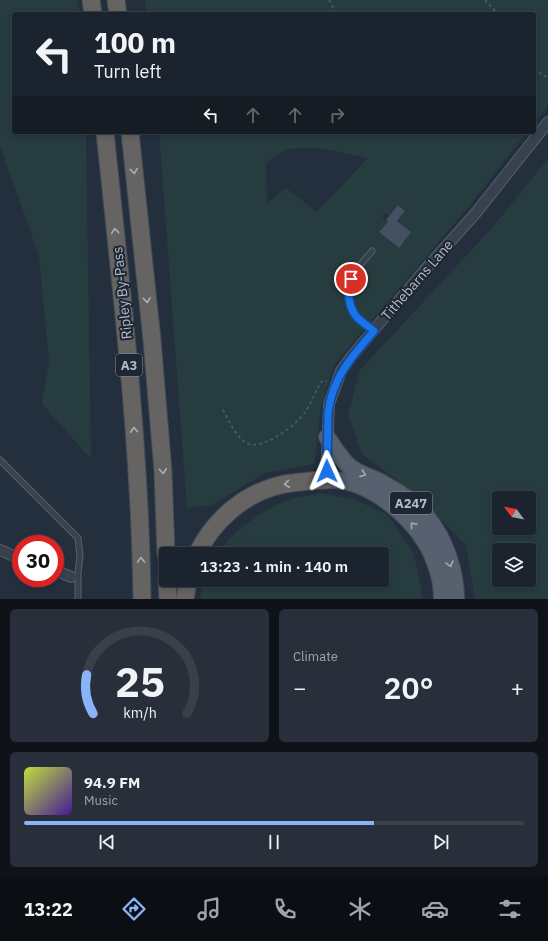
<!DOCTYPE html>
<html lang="en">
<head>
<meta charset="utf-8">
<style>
  :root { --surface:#1b232e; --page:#282f3a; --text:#f1f3f6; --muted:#a0a4aa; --line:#39404a; --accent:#8ab4f8 }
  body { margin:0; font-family:"IBM Plex Sans",sans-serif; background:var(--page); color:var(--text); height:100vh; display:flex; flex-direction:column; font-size:15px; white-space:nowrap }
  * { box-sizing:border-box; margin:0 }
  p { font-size:13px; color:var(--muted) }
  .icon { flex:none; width:22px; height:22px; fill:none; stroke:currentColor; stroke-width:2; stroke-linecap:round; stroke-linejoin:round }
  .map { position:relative; height:599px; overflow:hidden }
  .details { display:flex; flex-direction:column; gap:10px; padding:10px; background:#0f1319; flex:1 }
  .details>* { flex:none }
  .guide { position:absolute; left:12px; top:12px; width:524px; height:122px; border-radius:4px; box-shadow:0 2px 6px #0003,0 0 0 1px var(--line); background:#1b232e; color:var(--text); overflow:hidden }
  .needle { width:26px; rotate:302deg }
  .tools { position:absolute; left:492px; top:491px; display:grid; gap:8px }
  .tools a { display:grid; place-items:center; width:44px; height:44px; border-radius:4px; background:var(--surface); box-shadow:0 2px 6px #0003,0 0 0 1px var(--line); font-size:20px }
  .speed { position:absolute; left:12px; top:535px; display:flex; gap:8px; font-size:20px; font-weight:700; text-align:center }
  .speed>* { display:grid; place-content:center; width:52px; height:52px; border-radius:50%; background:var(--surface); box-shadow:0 2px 6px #0003,0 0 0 1px var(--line); line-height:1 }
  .speed .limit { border:6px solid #d22; background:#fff; color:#111 }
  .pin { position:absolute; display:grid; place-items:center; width:34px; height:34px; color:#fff; margin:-17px; border:2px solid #fff; border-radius:50%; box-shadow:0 1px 4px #0007 }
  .me { position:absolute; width:44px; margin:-22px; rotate:359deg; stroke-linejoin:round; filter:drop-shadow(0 0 3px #0008) }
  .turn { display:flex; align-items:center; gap:14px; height:84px; padding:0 16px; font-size:18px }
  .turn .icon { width:52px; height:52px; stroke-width:2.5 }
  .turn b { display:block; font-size:28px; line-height:34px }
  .lanes { display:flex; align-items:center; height:38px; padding:0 16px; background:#0003; justify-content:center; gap:20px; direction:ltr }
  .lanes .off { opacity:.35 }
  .big { font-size:30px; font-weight:600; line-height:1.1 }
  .details .tile { flex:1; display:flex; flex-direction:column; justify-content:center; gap:6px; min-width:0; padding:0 14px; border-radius:6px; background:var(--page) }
  .details .dial { align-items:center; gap:0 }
  .dial svg { height:104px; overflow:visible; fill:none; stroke:var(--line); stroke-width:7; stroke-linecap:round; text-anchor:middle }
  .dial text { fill:var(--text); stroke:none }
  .song { display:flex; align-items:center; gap:12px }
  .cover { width:48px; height:48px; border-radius:6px; background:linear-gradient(135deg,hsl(70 70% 55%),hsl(260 70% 35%)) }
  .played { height:4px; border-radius:2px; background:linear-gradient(90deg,var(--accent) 70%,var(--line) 70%) }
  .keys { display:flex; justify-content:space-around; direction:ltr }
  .heat { display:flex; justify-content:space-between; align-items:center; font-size:22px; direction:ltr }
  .details .tiles { flex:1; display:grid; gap:10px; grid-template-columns:1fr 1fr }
  .tile:last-child { grid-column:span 2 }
  .trip { position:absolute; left:159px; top:547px; width:230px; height:40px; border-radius:4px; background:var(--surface); box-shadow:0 2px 6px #0003,0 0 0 1px var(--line); font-weight:600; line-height:40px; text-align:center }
  .tabs { display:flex; height:64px; justify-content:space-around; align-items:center; background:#0b0e12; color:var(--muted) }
  .tabs .icon { width:28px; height:28px }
  .tabs .on { color:var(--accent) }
  .tabs b { font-size:18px; color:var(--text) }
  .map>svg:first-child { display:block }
</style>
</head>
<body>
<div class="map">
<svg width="548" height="599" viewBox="0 0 548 599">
  <rect width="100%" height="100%" fill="#242f3e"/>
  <g fill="#263c3f" fill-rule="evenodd">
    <polygon points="0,0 77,0 80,14 14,14 14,132 86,132 91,459 42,404 49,362 39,256 0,146"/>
    <polygon points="145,0 548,0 548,106 534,123 534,14 146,14"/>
    <path d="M159,132H527L471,204L334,365L321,407L314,464L265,473L212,505L187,508ZM320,148L368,158L317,212L286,188L267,204L266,163L286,149ZM398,205L405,211L397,221L411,232L399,248L379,232L388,222L382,217L385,213L389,216Z"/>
    <path d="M548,159V599H475L466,545L415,494L362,454L348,415L360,370L491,229ZM499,498H529V528H499ZM499,550H529V580H499Z"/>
    <path d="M320,493L353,499L387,514L414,554L423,599H200L203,580H382V554H218C232,531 261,511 286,501C296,497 309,496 320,493Z"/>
  </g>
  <polygon fill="#455162" points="398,205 405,211 397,221 411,232 399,248 379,232 388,222 386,220"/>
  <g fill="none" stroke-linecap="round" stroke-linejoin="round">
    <defs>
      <g id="service">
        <polyline points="372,251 355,271 348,288 350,302 356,316 374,331"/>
        <polyline points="0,460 78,538 80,556 78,573 78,599"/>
      </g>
      <g id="minor">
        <polyline points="326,480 329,404 341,371 351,357 422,273 475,214 548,122"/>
        <polyline points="0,550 21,559"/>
        <polyline points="55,570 71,577"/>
      </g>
      <g id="primary">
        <path d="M327,437C334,447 340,458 349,466C359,475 373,477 384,484C399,492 416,504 427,517C445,539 456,571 456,599"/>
        <path d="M326,480C332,480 339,480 344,481C381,489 421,525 434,560C439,572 442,586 442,599"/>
      </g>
      <g id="trunk">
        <polyline points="91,0 93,14"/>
        <polyline points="116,0 118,14"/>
        <path d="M105,132C121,287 140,443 142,599"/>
        <polyline points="130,132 152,340 163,471 166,554"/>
        <path d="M197,554C213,521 243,494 280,485C295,482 311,481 326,480"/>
        <polyline points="167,580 168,599"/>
        <polyline points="185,599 188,580"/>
      </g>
    </defs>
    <use href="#service" stroke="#565f6c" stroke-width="7"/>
    <use href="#minor" stroke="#565f6c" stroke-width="12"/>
    <use href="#primary" stroke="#414a57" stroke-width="18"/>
    <use href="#trunk" stroke="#434c59" stroke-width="19"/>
    <g stroke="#44595c" stroke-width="2" stroke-dasharray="3 3" stroke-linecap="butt">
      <polyline points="329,0 337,14"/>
      <polyline points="485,0 498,14"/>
      <polyline points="534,39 536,45 534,62"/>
      <polyline points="534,69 548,78"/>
      <path d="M223,410C229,421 235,435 246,443C261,452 298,424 306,411C312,401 315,391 322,381H327"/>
    </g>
    <use href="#service" stroke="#38414e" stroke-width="5"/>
    <use href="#minor" stroke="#38414e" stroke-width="10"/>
    <use href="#primary" stroke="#56606e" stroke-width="16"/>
    <use href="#trunk" stroke="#656462" stroke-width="17"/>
  </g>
  <defs><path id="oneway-chevron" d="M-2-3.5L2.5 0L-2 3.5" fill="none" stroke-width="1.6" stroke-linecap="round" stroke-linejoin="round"/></defs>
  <g stroke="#a8afba">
    <use href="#oneway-chevron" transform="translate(134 171) rotate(84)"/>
    <use href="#oneway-chevron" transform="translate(115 231) rotate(-96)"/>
    <use href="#oneway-chevron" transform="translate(147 300) rotate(84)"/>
    <use href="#oneway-chevron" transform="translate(134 430) rotate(-94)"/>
    <use href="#oneway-chevron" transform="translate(163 471) rotate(86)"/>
    <use href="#oneway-chevron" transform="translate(287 484) rotate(172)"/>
    <use href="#oneway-chevron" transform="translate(141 560) rotate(-91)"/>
  </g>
  <g stroke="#a1aab7">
    <use href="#oneway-chevron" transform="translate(363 474) rotate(21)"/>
    <use href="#oneway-chevron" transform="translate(413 525) rotate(-130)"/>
    <use href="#oneway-chevron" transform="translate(450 564) rotate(74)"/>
  </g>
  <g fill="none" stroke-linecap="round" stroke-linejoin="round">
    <defs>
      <path id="route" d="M327,471L328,413C332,378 352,356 374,331C368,326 361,322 356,316C348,306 347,291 351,279"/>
    </defs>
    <use href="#route" stroke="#114b97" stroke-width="10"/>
    <use href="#route" stroke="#1a73e8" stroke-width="7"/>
  </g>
  <g text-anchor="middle" stroke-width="4" stroke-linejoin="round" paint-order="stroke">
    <g fill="#1d2633" stroke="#878f9c" stroke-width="1">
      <rect x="116" y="354" width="26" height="22" rx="3"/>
      <rect x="390" y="492" width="42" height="22" rx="3"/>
    </g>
    <g font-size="13" font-weight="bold" fill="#b4bcc9">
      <text x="129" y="370">A3</text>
      <text x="411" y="508">A247</text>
    </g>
    <g font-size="14" fill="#b4bcc9" stroke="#1d2633">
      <text transform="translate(417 280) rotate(-49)" y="5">Tithebarns Lane</text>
      <text transform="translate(122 293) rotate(-96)" y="5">Ripley By-Pass</text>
    </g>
  </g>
</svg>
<div class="tools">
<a><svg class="needle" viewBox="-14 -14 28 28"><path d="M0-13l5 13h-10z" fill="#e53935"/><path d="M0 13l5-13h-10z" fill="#a0a4aa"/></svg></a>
<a><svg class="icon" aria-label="layers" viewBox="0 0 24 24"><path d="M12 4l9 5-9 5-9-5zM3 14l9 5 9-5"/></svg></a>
</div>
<div class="speed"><div class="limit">30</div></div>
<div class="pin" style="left:351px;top:279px;background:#d93025"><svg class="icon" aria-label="arrive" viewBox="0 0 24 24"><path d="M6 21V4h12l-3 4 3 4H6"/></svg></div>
<svg class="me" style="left:327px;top:471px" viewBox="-20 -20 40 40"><path d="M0-17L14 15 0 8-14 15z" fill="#1a73e8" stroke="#fff" stroke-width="4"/></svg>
<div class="trip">13:23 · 1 min · 140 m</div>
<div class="guide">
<div class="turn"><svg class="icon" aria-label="left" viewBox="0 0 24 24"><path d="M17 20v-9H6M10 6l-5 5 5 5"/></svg><div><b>100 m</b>Turn left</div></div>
<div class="lanes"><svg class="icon" aria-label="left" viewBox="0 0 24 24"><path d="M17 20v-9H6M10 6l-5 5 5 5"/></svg><svg class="icon off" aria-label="ahead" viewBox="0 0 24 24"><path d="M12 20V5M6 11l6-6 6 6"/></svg><svg class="icon off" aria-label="ahead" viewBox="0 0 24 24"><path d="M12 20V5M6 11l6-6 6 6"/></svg><svg class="icon off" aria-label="right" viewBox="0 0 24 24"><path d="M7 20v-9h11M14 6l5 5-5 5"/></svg></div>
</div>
</div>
<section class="details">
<div class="tiles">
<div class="tile dial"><svg viewBox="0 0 100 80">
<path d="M14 69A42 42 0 1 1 86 69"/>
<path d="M14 69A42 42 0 0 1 9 39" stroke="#8ab4f8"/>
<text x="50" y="56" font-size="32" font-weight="700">25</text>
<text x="50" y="72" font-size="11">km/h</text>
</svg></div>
<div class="tile"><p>Climate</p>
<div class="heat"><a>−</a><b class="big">20°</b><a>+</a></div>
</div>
<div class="tile">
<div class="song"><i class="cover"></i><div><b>94.9 FM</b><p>Music</p></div></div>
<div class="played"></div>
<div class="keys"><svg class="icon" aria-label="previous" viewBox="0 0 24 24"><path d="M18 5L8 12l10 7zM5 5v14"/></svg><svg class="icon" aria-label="pause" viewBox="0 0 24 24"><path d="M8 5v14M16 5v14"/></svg><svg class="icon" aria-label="next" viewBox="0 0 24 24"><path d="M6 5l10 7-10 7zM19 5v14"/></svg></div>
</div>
</div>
</section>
<nav class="tabs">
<b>13:22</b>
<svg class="icon on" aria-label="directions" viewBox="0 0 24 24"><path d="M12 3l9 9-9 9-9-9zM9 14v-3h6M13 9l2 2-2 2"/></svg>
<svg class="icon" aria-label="music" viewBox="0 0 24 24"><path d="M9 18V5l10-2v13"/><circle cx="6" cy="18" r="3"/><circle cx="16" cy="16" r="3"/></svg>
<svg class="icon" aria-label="phone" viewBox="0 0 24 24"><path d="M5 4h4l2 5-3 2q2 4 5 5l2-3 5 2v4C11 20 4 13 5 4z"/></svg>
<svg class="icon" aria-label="climate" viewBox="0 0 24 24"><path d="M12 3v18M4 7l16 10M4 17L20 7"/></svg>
<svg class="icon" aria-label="car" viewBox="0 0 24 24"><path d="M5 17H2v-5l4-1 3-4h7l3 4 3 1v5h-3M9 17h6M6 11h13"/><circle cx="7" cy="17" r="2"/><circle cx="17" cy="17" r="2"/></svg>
<svg class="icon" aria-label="filters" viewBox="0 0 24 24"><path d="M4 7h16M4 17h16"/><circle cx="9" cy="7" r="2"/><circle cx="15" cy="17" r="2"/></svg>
</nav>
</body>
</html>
